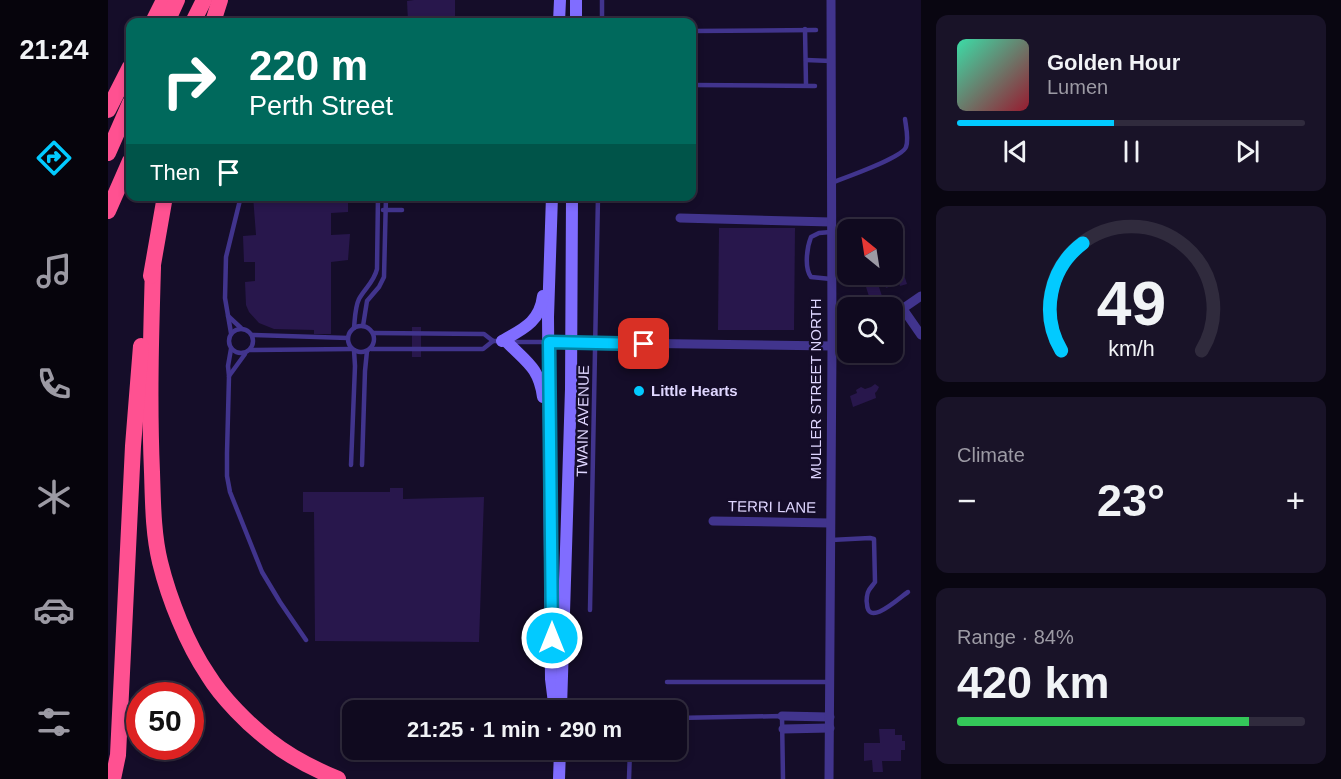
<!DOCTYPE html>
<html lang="en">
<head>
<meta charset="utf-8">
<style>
  :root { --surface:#100a1f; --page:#191328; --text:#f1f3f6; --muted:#9c9aa4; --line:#302b3d; --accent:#02caff }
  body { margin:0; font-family:Arial,sans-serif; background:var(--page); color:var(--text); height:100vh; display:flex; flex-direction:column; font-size:22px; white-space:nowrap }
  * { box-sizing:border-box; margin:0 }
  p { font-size:20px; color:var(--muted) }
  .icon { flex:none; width:33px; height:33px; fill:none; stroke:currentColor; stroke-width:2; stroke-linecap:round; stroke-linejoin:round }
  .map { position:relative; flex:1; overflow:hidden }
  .sheet { display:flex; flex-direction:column; gap:15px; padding:15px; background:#090611; width:420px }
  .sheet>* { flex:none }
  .guide { position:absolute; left:18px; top:18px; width:570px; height:183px; border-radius:12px; box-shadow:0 3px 9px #0003,0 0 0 2px var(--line); background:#00695c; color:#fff; overflow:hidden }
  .needle { width:39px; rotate:330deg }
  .fabs { position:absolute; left:729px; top:219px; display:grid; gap:12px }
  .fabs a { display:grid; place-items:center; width:66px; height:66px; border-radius:12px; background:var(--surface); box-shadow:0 3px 9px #0003,0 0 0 2px var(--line); font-size:30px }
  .speed { position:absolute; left:18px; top:682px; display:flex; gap:12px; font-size:30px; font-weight:700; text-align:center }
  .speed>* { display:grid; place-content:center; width:78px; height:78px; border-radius:50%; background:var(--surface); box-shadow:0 3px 9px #0003,0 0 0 2px var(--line); line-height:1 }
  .speed .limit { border:9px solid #d22; background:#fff; color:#111 }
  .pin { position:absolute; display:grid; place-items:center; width:51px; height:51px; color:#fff; margin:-26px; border-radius:12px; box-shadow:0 3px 9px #0006 }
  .me { position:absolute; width:66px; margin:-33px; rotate:0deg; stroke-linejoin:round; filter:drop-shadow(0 0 4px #0008) }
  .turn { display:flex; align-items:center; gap:21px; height:126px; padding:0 24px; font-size:27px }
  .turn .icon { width:78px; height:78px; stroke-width:2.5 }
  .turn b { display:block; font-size:42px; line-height:51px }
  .then { display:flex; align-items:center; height:57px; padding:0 24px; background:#0003; gap:12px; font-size:22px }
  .big { font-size:45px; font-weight:800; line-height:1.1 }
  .sheet .tile { flex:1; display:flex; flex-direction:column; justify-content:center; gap:9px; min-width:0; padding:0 21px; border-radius:12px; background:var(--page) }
  .sheet .dial { align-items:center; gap:0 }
  .dial svg { height:156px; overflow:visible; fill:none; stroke:var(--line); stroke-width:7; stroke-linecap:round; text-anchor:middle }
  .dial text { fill:var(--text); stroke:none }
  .song { display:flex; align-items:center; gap:18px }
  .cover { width:72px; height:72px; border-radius:9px; background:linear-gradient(135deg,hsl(160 70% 55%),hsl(350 70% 35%)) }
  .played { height:6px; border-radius:3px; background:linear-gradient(90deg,var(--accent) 45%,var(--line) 45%) }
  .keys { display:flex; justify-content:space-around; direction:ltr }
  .heat { display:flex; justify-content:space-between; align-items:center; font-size:33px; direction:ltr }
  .charge { height:9px; border-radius:4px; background:linear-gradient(90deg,#34c759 84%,var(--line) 0) }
  .trip { position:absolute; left:234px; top:700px; width:345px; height:60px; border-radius:12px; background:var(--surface); box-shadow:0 3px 9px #0003,0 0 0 2px var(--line); font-weight:800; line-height:60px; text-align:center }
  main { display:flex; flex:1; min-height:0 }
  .tabs { display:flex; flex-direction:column; width:108px; justify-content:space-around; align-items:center; background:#06040c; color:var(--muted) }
  .tabs .icon { width:42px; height:42px }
  .tabs .selected { color:var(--accent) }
  .tabs b { font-size:27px; color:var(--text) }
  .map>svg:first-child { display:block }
</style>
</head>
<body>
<main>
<nav class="tabs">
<b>21:24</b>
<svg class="icon selected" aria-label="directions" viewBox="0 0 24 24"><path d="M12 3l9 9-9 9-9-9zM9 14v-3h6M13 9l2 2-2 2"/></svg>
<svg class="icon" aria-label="music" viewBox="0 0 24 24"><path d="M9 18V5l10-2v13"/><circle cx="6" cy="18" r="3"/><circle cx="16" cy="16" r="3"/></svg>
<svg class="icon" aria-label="phone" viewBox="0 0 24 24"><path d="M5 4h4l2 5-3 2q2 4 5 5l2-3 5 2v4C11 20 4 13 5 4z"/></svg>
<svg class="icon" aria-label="climate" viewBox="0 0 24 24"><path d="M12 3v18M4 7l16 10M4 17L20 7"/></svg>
<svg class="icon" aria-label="car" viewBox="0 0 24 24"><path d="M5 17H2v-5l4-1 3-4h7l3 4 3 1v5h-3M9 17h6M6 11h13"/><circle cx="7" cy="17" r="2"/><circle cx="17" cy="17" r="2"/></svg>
<svg class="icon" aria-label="filters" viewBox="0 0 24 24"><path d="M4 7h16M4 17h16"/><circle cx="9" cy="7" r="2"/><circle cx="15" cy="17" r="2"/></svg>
</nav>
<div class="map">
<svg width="813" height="779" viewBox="0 0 813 779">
  <rect width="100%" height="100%" fill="#150d29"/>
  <g fill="#28174c">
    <polygon points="306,0 347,0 347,22 300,22 299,1"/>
    <polygon points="145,196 240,196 240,212 223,213 223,235 242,234 240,260 223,262 223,334 206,334 206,330 166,329 151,323 141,312 138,305 137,282 147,281 147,262 136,262 135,236 148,235"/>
    <polygon points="611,228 687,228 686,330 610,330"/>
    <polygon points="790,257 799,284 792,286 788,274 784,275 784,259"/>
    <polygon points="754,274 783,274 786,285 778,288 776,282 770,284 775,299 763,303"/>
    <rect x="304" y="327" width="9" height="30"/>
    <polygon points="767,384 771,387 769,391 767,393 768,398 745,407 742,396 749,393 748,390 753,387 757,389 763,387"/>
    <polygon points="282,488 295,488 295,499 376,497 371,642 207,641 206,512 195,512 195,492 282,492"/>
    <polygon points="771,729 787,729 787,735 794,735 794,741 797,741 797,750 793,750 793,761 774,761 775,772 765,772 764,760 756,761 756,743 772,743"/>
  </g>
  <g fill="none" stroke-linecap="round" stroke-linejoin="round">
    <g stroke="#41348d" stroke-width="4.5">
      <polyline points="494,22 494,0"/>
      <polyline points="697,29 698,85"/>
      <polyline points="584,31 708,30"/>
      <polyline points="698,60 723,61"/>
      <polyline points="584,85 707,86"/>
      <path d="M723,183C736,178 794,158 798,147C801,139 798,127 797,119"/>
      <polyline points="275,210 294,210"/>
      <path d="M723,232L711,233L703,237C699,247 696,268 703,277L723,279"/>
      <polyline points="120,316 133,328"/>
      <circle cx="253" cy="339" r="13"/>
      <polyline points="255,326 259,301 271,287 276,277 278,196"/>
      <path d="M246,328C247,318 247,307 251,299C257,288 266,282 269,269L270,196"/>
      <circle cx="133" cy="341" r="12"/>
      <polyline points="123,333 117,298 118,257 133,196"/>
      <polyline points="265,333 376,334 385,341 394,341"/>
      <polyline points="144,335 240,338"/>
      <polyline points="402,342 439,342"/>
      <polyline points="123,349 120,366 121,376 119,453 119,476 122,492 154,572 172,602 198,640"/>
      <polyline points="263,349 375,349 385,341"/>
      <polyline points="142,350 244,349"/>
      <polyline points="121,376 137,354"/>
      <polyline points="243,465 247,366 246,350"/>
      <polyline points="254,465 257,371 259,351"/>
      <path d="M723,540L762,538L766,539L767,582C765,585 763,587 761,590C759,593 758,601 759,604C760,628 792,597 800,592"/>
      <polyline points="482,610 490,196"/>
      <polyline points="559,682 721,682"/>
      <polyline points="568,718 674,716 675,779"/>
      <polyline points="521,779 522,750"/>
    </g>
    <g stroke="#41348d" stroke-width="9">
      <polyline points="572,218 723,222"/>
      <polyline points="795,309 813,335"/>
      <polyline points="784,316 813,296"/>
      <polyline points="441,342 724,346 740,345"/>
      <polyline points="605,521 722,523"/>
      <polyline points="674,716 722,717"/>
      <polyline points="675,729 722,728"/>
      <polyline points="721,779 724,346 723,0"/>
    </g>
    <g stroke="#806dff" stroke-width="12">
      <polyline points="451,22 452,0"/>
      <polyline points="468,22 468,0"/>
      <polyline points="444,196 440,317 443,679 447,711"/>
      <path d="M394,341C415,329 432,322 435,296"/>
      <path d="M398,341C418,362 431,367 435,397"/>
      <polyline points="453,708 463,389 464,196"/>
      <polyline points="451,779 452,750"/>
    </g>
    <g stroke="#ff5191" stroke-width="16">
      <polyline points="45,22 56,0"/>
      <polyline points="59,22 69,0"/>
      <polyline points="85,22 96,0"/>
      <polyline points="105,22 112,0"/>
      <polyline points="0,110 22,67"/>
      <polyline points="0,153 22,103"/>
      <polyline points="0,211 22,161"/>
      <path d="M45,267C43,335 41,403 44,472C45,502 45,533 52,562C61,599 79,644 100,675C114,698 141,725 162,741C182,757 206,769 230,779"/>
      <polyline points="43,276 57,196"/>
      <polyline points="5,779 10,755 25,446 33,346"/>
    </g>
  </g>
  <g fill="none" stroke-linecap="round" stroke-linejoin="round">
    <defs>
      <polyline id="route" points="444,638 441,342 536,344"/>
    </defs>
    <use href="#route" stroke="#0183a6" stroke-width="15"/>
    <use href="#route" stroke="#02caff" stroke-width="10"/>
  </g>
  <circle fill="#02caff" stroke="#150d29" stroke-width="2" cx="531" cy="391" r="6"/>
  <g text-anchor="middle" stroke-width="4.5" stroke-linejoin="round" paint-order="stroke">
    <g font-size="15" fill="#dfd6ff" stroke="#150d29">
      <text transform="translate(708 389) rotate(-90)" y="5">MULLER STREET NORTH</text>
      <text transform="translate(475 421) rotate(-89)" y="5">TWAIN AVENUE</text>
      <text transform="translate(664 507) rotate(1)" y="5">TERRI LANE</text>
    </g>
    <g font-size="15" font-weight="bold" fill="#dfd6ff" stroke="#150d29" text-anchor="start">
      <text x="543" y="396">Little Hearts</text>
    </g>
  </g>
</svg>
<div class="fabs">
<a><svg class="needle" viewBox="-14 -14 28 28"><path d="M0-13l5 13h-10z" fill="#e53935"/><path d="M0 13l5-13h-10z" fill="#9c9aa4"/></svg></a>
<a><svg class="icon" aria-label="search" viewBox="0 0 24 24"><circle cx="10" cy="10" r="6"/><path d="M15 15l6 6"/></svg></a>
</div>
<div class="speed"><div class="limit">50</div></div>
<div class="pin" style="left:536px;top:344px;background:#d93025"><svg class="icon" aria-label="arrive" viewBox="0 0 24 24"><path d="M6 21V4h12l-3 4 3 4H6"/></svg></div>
<svg class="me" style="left:444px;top:638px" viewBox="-20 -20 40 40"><circle r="17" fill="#02caff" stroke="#fff" stroke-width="3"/><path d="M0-11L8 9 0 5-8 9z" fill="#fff"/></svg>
<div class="trip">21:25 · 1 min · 290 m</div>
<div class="guide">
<div class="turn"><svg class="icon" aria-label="right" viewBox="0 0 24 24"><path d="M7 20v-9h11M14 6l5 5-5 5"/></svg><div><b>220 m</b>Perth Street</div></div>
<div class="then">Then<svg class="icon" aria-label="arrive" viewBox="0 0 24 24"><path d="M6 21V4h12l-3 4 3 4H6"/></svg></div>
</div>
</div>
<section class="sheet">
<div class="tile">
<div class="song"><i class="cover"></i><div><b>Golden Hour</b><p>Lumen</p></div></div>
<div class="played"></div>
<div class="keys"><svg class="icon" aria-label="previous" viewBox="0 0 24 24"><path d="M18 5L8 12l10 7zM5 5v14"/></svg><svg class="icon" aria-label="pause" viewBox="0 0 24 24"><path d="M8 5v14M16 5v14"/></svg><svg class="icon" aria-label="next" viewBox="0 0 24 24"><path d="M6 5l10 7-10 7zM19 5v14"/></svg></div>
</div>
<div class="tile dial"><svg viewBox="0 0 100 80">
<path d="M14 69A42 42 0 1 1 86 69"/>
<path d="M14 69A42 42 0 0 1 25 14" stroke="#02caff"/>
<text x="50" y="56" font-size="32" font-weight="700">49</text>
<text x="50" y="72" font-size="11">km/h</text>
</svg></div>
<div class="tile"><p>Climate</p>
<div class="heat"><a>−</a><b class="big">23°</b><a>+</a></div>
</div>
<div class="tile"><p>Range · 84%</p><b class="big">420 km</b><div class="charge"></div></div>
</section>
</main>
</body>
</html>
